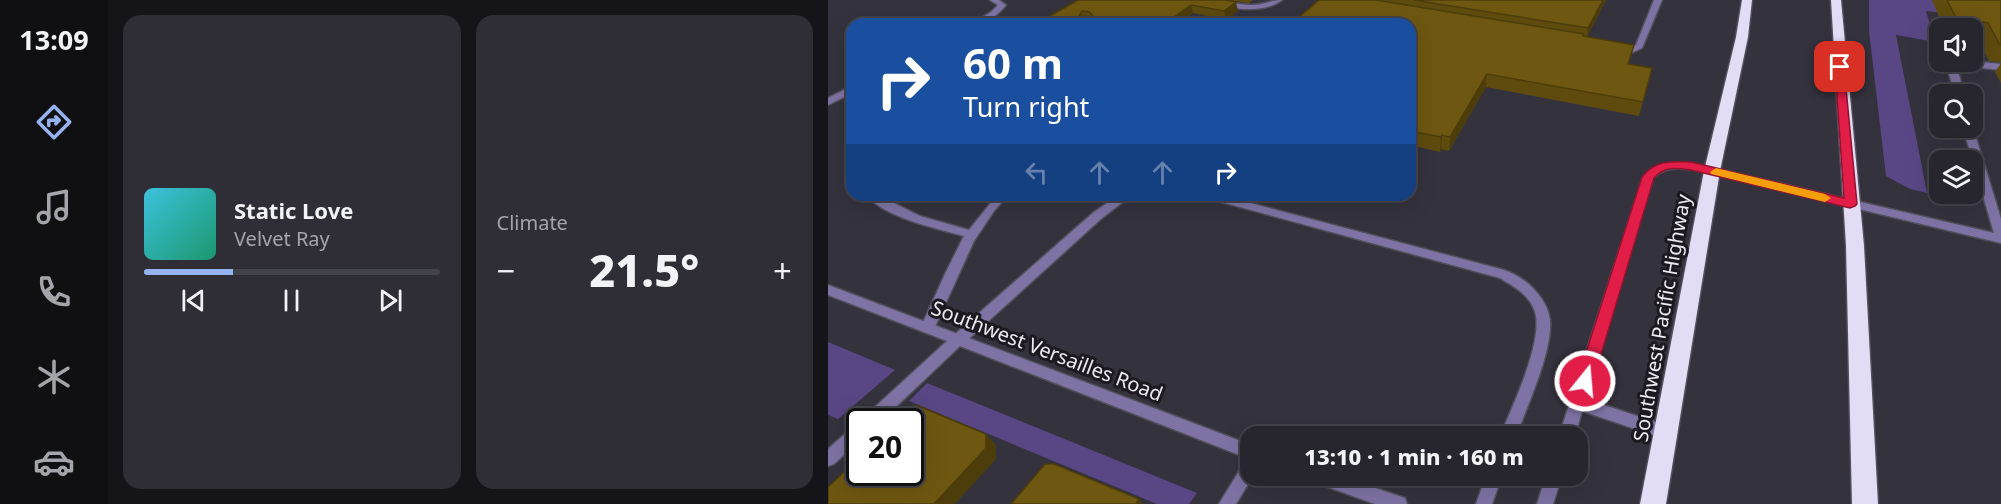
<!DOCTYPE html>
<html lang="en">
<head>
<meta charset="utf-8">
<style>
  :root { --surface:#27262e; --page:#2f2e36; --text:#f1f3f6; --muted:#a4a5aa; --line:#43434a; --accent:#95b2f1 }
  body { margin:0; font-family:"Noto Sans",sans-serif; background:var(--page); color:var(--text); height:100vh; display:flex; flex-direction:column; font-size:22px; white-space:nowrap }
  * { box-sizing:border-box; margin:0 }
  p { font-size:20px; color:var(--muted) }
  .icon { flex:none; width:33px; height:33px; fill:none; stroke:currentColor; stroke-width:2; stroke-linecap:round; stroke-linejoin:round }
  .map { position:relative; flex:1; overflow:hidden }
  .details { display:flex; flex-direction:column; gap:15px; padding:15px; background:#151519; width:720px }
  .details>* { flex:none }
  .guide { position:absolute; left:18px; top:18px; width:570px; height:183px; border-radius:18px; box-shadow:0 6px 24px #0002,0 0 0 2px var(--line); background:#1a4fa0; color:#fff; overflow:hidden }
  .controls { position:absolute; left:1101px; top:18px; display:grid; gap:12px }
  .controls a { display:grid; place-items:center; width:54px; height:54px; border-radius:12px; background:var(--surface); box-shadow:0 6px 24px #0002,0 0 0 2px var(--line); font-size:30px }
  .speed { position:absolute; left:18px; top:408px; display:flex; gap:12px; font-size:30px; font-weight:700; text-align:center }
  .speed>* { display:grid; place-content:center; width:78px; height:78px; border-radius:50%; background:var(--surface); box-shadow:0 6px 24px #0002,0 0 0 2px var(--line); line-height:1 }
  .speed .limit { border:3px solid #111; border-radius:9px; background:#fff; color:#111 }
  .pin { position:absolute; display:grid; place-items:center; width:51px; height:51px; color:#fff; margin:-26px; border-radius:12px; box-shadow:0 3px 9px #0006 }
  .me { position:absolute; width:66px; margin:-33px; rotate:17deg; stroke-linejoin:round; filter:drop-shadow(0 0 4px #0008) }
  .turn { display:flex; align-items:center; gap:21px; height:126px; padding:0 18px; font-size:27px }
  .turn .icon { width:78px; height:78px; stroke-width:2.5 }
  .turn b { display:block; font-size:42px; line-height:51px }
  .lanes { display:flex; align-items:center; height:57px; padding:0 18px; background:#0003; justify-content:center; gap:30px; direction:ltr }
  .lanes .off { opacity:.35 }
  .big { font-size:45px; font-weight:800; line-height:1.1 }
  .details .widget { flex:1; display:flex; flex-direction:column; justify-content:center; gap:9px; min-width:0; padding:0 21px; border-radius:18px; background:var(--page) }
  .song { display:flex; align-items:center; gap:18px }
  .cover { width:72px; height:72px; border-radius:9px; background:linear-gradient(135deg,hsl(190 70% 55%),hsl(160 70% 35%)) }
  .played { height:6px; border-radius:3px; background:linear-gradient(90deg,var(--accent) 30%,var(--line) 30%) }
  .keys { display:flex; justify-content:space-around; direction:ltr }
  .heat { display:flex; justify-content:space-between; align-items:center; font-size:33px; direction:ltr }
  .details .tiles { flex:1; display:grid; gap:15px; grid-template-columns:repeat(2,1fr) }
  .trip { position:absolute; left:412px; top:426px; width:348px; height:60px; border-radius:18px; background:var(--surface); box-shadow:0 6px 24px #0002,0 0 0 2px var(--line); font-weight:800; line-height:60px; text-align:center }
  main { display:flex; flex:1; min-height:0 }
  .tabs { display:flex; flex-direction:column; width:108px; justify-content:space-around; align-items:center; background:#100f12; color:var(--muted) }
  .tabs .icon { width:42px; height:42px }
  .tabs .on { color:var(--accent) }
  .tabs b { font-size:27px; color:var(--text) }
  .map>svg:first-child { display:block }
</style>
</head>
<body>
<main>
<nav class="tabs">
<b>13:09</b>
<svg class="icon on" aria-label="directions" viewBox="0 0 24 24"><path d="M12 3l9 9-9 9-9-9zM9 14v-3h6M13 9l2 2-2 2"/></svg>
<svg class="icon" aria-label="music" viewBox="0 0 24 24"><path d="M9 18V5l10-2v13"/><circle cx="6" cy="18" r="3"/><circle cx="16" cy="16" r="3"/></svg>
<svg class="icon" aria-label="phone" viewBox="0 0 24 24"><path d="M5 4h4l2 5-3 2q2 4 5 5l2-3 5 2v4C11 20 4 13 5 4z"/></svg>
<svg class="icon" aria-label="climate" viewBox="0 0 24 24"><path d="M12 3v18M4 7l16 10M4 17L20 7"/></svg>
<svg class="icon" aria-label="car" viewBox="0 0 24 24"><path d="M5 17H2v-5l4-1 3-4h7l3 4 3 1v5h-3M9 17h6M6 11h13"/><circle cx="7" cy="17" r="2"/><circle cx="17" cy="17" r="2"/></svg>
</nav>
<section class="details">
<div class="tiles">
<div class="widget">
<div class="song"><i class="cover"></i><div><b>Static Love</b><p>Velvet Ray</p></div></div>
<div class="played"></div>
<div class="keys"><svg class="icon" aria-label="previous" viewBox="0 0 24 24"><path d="M18 5L8 12l10 7zM5 5v14"/></svg><svg class="icon" aria-label="pause" viewBox="0 0 24 24"><path d="M8 5v14M16 5v14"/></svg><svg class="icon" aria-label="next" viewBox="0 0 24 24"><path d="M6 5l10 7-10 7zM19 5v14"/></svg></div>
</div>
<div class="widget"><p>Climate</p>
<div class="heat"><a>−</a><b class="big">21.5°</b><a>+</a></div>
</div>
</div>
</section>
<div class="map">
<svg width="1173" height="504" viewBox="0 0 1173 504">
  <rect width="100%" height="100%" fill="#34323d"/>
  <g fill="#594785">
    <polygon points="1041,0 1146,0 1173,20 1098,11 1107,42 1068,35 1099,193 1082,189 1058,176 1041,31"/>
    <polygon points="0,342 67,370 10,419 0,415"/>
    <polygon points="99,383 369,493 361,504 329,504 81,401"/>
  </g>
  <g fill="none" stroke-linecap="round" stroke-linejoin="round">
    <defs>
      <g id="lane">
        <path d="M379,0C395,0 409,5 424,5C435,5 443,0 454,0C436,14 398,10 379,0Z"/>
        <polygon points="826,0 834,0 814,48 803,53 788,52 788,48 801,48 808,45"/>
        <polygon points="1144,61 1173,64 1173,70 1136,66 1129,67 1136,94 1127,94 1121,74 1121,66 1132,62"/>
        <path d="M1135,128H1145L1173,219V243L863,169C848,168 836,167 825,178L758,399L842,427L845,432L842,437L837,439L754,411L747,436H731L815,177C828,162 844,162 863,163L1166,233Z"/>
        <path d="M39,195H50L92,216L141,230L169,195H180L166,211L146,241L105,331L100,332L95,331L93,327L117,274L136,236C111,229 54,217 39,195Z"/>
        <polygon points="291,195 304,195 274,218 135,344 130,345 125,344 123,340 125,336 266,212"/>
        <path d="M374,195H392L676,270C697,277 719,297 722,320C725,350 699,407 688,436H672C684,407 718,337 706,309C700,294 685,286 672,278L375,197Z"/>
        <polygon points="658,476 674,476 664,504 648,504"/>
        <polygon points="718,476 734,476 725,504 709,504"/>
      </g>
      <g id="street">
        <path d="M162,0H171L178,5C169,16 159,24 144,24L163,12L170,5Z"/>
        <polygon points="24,86 24,93 0,105 0,98"/>
        <polygon points="0,285 423,445 423,476 425,476 408,504 391,504 419,458 132,346 52,422 34,422 36,417 119,341 0,295"/>
        <polygon points="32,423 32,440 6,464 0,466 0,449 27,425"/>
        <polygon points="481,476 511,476 577,498 579,504 547,504 483,481"/>
      </g>
      <g id="highway">
        <polygon points="914,0 924,0 920,37 892,171 838,504 812,504 876,171 908,37"/>
        <polygon points="1003,0 1013,0 1036,246 1050,504 1024,504 1018,246"/>
      </g>
    </defs>
    <use href="#lane" stroke="#514f5a" stroke-width="3"/>
    <use href="#street" stroke="#514f5a" stroke-width="3"/>
    <use href="#highway" stroke="#514f5a" stroke-width="3"/>
    <use href="#lane" fill="#7f73a5" fill-rule="evenodd"/>
    <use href="#street" fill="#7f73a5" fill-rule="evenodd"/>
    <use href="#highway" fill="#e2dcf5" fill-rule="evenodd"/>
  </g>
  <g fill="#5f4b0e">
    <polygon points="250,0 425,0 421,3 399,0 410,11 398,20 365,13 350,24 211,24 211,22"/>
    <polygon points="491,0 778,0 759,37 801,64 824,68 811,116 658,87 621,151 613,149 612,152 582,145 582,24"/>
    <polygon points="1104,0 1173,0 1173,62 1161,61 1149,38 1144,37 1144,28 1116,28"/>
    <polygon points="1173,63 1173,83 1167,72"/>
  </g>
  <g fill="#4d3d0b">
    <polygon points="775,0 778,0 758,38 760,28"/>
    <polygon points="408,2 410,11 398,20 396,11"/>
    <polygon points="363,5 365,13 350,24 336,24"/>
    <polygon points="659,74 658,87 621,151 622,137"/>
    <polygon points="614,135 613,149 612,152 613,137"/>
    <polygon points="158,434 168,445 168,459 127,504 106,504"/>
    <polygon points="311,499 315,504 308,504"/>
  </g>
  <g fill="#6e5710" stroke="#4d3d0b" stroke-width="1.5" fill-rule="evenodd">
    <path d="M250,0H397L408,2L396,11L363,5L336,24H219L211,22ZM254,11L261,12L266,17L251,16Z"/>
    <polygon points="491,0 548,0 756,34 755,36 806,45 800,64 824,68 815,102 659,74 622,137 614,135 613,137 582,131 582,24 463,24"/>
    <polygon points="586,0 775,0 760,28"/>
    <polygon points="1119,0 1173,0 1173,45 1172,45 1160,23 1128,18"/>
    <polygon points="88,405 158,434 158,448 106,504 0,504 0,487 32,457 32,472 82,472 82,422 70,422"/>
    <polygon points="217,464 226,464 311,499 308,504 183,504"/>
  </g>
  <path fill="#e11d48" stroke="#92132f" stroke-width="1.5" d="M1012,64L1016,67L1029,204L1027,206L1022,208L863,170C848,168 837,166 826,178L765,381L763,386L757,388L751,386L749,381L814,177C827,160 843,161 863,162L1016,198L1007,67Z"/>
  <polygon fill="#f59e0b" points="888,168 997,194 1003,198 997,202 883,174 882,172"/>
  <g text-anchor="middle" stroke-width="6" stroke-linejoin="round" paint-order="stroke">
    <g font-size="20" fill="#eceaf2" stroke="#1c1a20">
      <text transform="translate(834 318) rotate(-80)" y="7">Southwest Pacific Highway</text>
      <text transform="translate(219 351) rotate(21)" y="7">Southwest Versailles Road</text>
    </g>
  </g>
</svg>
<div class="controls">
<a><svg class="icon" aria-label="sound" viewBox="0 0 24 24"><path d="M4 9h4l5-4v14l-5-4H4zM17 9q2 3 0 6"/></svg></a>
<a><svg class="icon" aria-label="search" viewBox="0 0 24 24"><circle cx="10" cy="10" r="6"/><path d="M15 15l6 6"/></svg></a>
<a><svg class="icon" aria-label="layers" viewBox="0 0 24 24"><path d="M12 4l9 5-9 5-9-5zM3 14l9 5 9-5"/></svg></a>
</div>
<div class="speed"><div class="limit">20</div></div>
<div class="pin" style="left:1012px;top:67px;background:#d93025"><svg class="icon" aria-label="arrive" viewBox="0 0 24 24"><path d="M6 21V4h12l-3 4 3 4H6"/></svg></div>
<svg class="me" style="left:757px;top:381px" viewBox="-20 -20 40 40"><circle r="17" fill="#e11d48" stroke="#fff" stroke-width="3"/><path d="M0-11L8 9 0 5-8 9z" fill="#fff"/></svg>
<div class="trip">13:10 · 1 min · 160 m</div>
<div class="guide">
<div class="turn"><svg class="icon" aria-label="right" viewBox="0 0 24 24"><path d="M7 20v-9h11M14 6l5 5-5 5"/></svg><div><b>60 m</b>Turn right</div></div>
<div class="lanes"><svg class="icon off" aria-label="left" viewBox="0 0 24 24"><path d="M17 20v-9H6M10 6l-5 5 5 5"/></svg><svg class="icon off" aria-label="ahead" viewBox="0 0 24 24"><path d="M12 20V5M6 11l6-6 6 6"/></svg><svg class="icon off" aria-label="ahead" viewBox="0 0 24 24"><path d="M12 20V5M6 11l6-6 6 6"/></svg><svg class="icon" aria-label="right" viewBox="0 0 24 24"><path d="M7 20v-9h11M14 6l5 5-5 5"/></svg></div>
</div>
</div>
</main>
</body>
</html>
